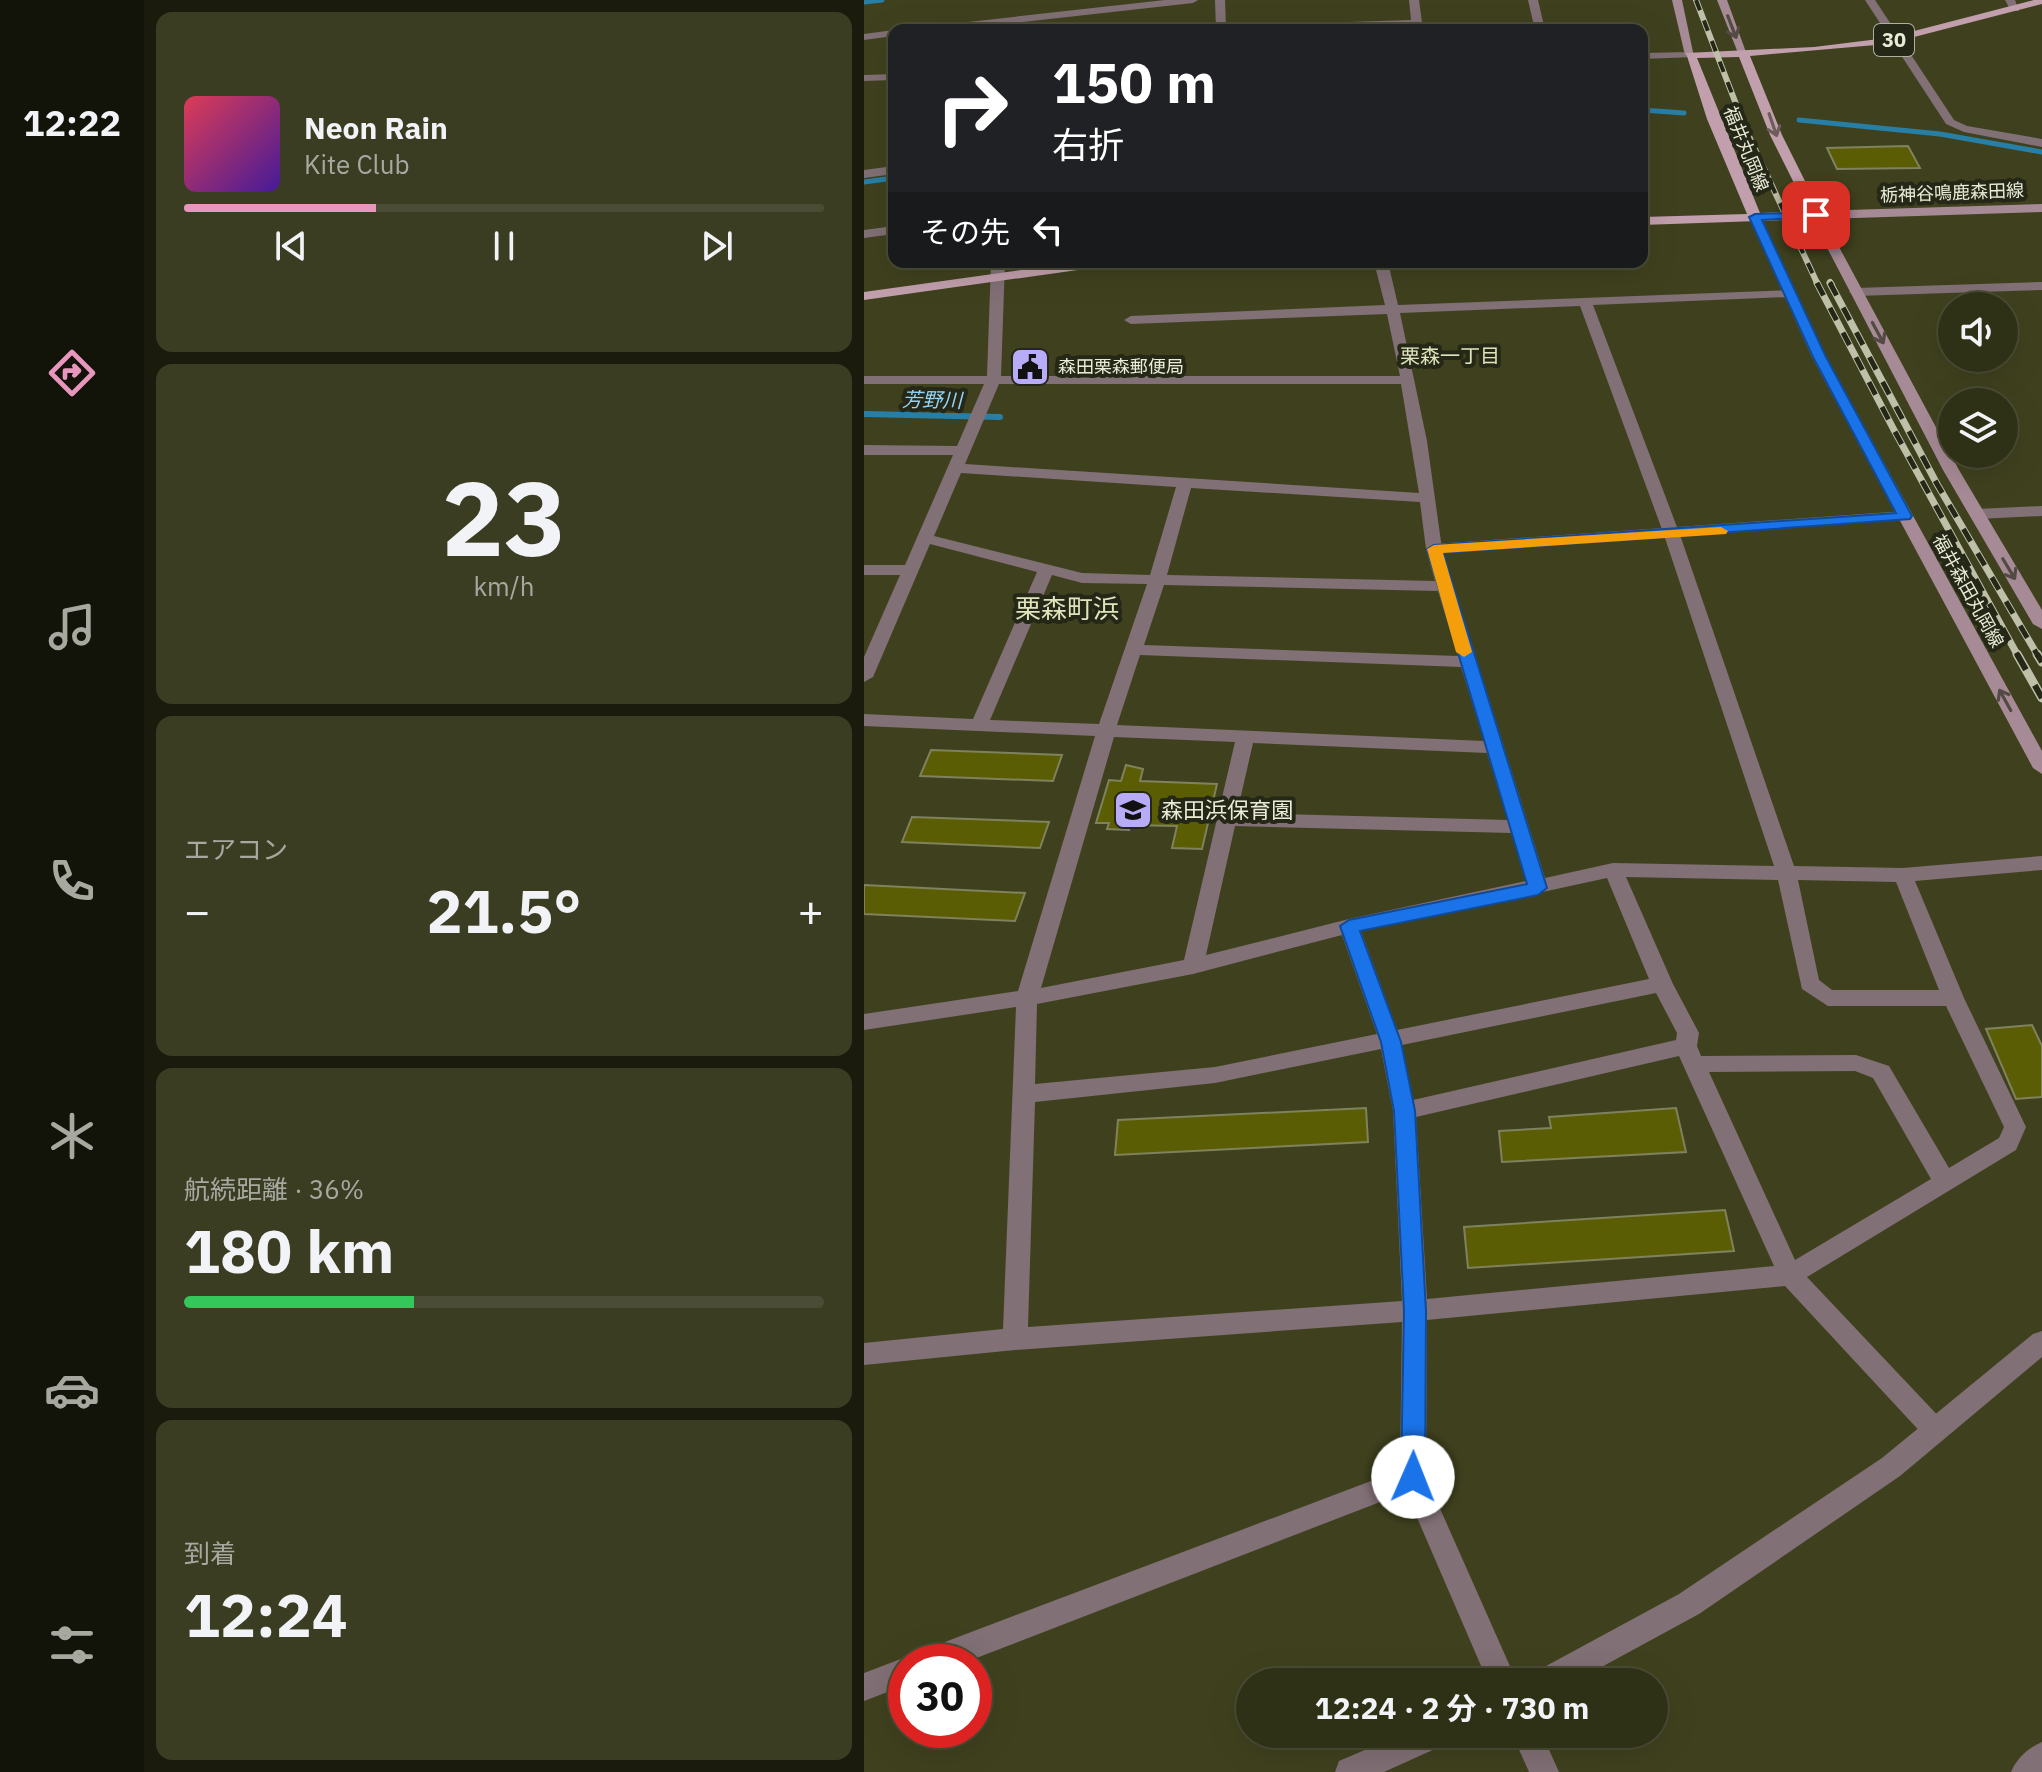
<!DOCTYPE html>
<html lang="ja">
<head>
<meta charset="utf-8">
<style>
  :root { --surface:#2f3116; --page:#3b3d23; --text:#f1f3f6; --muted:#a7a9a1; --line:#4a4c35; --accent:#e797bd }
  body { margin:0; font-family:"IBM Plex Sans","Noto Sans JP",sans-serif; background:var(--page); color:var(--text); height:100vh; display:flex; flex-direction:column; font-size:30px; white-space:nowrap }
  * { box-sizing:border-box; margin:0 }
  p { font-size:26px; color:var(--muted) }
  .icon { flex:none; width:44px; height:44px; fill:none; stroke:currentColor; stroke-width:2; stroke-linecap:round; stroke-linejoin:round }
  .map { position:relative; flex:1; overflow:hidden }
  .details { display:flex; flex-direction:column; gap:12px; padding:12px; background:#1a1b0c; width:720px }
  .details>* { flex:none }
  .banner { position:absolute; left:24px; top:24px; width:760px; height:244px; border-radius:16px; box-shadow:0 8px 32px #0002,0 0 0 2px var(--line); background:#202124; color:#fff; overflow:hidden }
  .tools { position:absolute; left:1074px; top:292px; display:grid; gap:16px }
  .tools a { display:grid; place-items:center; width:80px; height:80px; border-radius:50%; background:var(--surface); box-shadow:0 8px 32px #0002,0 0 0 2px var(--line); font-size:40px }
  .speed { position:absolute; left:24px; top:1644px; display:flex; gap:16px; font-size:40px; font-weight:700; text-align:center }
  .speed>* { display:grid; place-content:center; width:104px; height:104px; border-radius:50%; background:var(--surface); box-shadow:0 8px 32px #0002,0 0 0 2px var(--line); line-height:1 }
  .speed .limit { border:12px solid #d22; background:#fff; color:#111 }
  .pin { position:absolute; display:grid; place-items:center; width:68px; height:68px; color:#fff; margin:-34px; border-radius:16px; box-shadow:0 4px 12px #0006 }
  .me { position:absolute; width:88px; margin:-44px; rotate:1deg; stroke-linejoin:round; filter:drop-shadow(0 0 6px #0008) }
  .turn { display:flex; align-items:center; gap:28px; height:168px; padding:0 32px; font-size:36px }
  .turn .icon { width:104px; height:104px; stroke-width:2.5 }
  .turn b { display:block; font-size:56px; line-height:68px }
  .then { display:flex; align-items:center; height:76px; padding:0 32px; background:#0003; gap:16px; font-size:30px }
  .big { font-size:60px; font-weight:700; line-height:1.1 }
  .details .tile { flex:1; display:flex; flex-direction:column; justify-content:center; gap:12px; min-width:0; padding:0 28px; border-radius:16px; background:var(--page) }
  .details .dial { align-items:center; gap:0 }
  .dial b { font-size:104px; line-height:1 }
  .song { display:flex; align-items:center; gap:24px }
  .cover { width:96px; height:96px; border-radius:12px; background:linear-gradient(135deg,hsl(350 70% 55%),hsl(260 70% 35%)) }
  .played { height:8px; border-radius:4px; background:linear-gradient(90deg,var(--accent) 30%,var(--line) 30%) }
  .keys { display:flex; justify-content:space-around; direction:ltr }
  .heat { display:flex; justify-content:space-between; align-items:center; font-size:44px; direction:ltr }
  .charge { height:12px; border-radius:6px; background:linear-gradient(90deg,#34c759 36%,var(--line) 0) }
  .trip { position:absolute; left:372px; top:1668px; width:432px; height:80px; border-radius:40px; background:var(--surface); box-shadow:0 8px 32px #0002,0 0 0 2px var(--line); font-weight:700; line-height:80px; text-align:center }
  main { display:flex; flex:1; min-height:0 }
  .dock { display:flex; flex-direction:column; width:144px; justify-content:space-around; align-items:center; background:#131409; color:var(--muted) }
  .dock .icon { width:56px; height:56px }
  .dock .current { color:var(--accent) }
  .dock b { font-size:36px; color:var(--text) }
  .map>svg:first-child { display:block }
</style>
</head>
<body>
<main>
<nav class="dock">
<b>12:22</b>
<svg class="icon current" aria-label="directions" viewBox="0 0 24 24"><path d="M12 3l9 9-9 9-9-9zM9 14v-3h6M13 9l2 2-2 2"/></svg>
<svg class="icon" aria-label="music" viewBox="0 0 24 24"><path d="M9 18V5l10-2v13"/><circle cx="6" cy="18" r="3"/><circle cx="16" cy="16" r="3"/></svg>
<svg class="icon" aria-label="phone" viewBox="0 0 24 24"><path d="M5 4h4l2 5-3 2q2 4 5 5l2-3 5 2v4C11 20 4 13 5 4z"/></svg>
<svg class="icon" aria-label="climate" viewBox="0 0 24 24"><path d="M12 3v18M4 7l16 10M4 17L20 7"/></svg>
<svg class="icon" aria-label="car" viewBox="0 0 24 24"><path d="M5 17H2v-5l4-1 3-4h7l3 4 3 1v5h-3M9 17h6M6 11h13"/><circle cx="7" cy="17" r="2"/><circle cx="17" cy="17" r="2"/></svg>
<svg class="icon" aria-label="filters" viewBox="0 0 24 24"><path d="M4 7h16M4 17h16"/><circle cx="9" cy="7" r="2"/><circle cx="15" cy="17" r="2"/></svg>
</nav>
<section class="details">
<div class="tile">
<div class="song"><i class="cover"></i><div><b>Neon Rain</b><p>Kite Club</p></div></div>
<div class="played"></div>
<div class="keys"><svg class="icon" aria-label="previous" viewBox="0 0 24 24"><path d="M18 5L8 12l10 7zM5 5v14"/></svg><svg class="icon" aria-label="pause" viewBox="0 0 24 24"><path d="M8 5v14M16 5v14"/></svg><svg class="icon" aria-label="next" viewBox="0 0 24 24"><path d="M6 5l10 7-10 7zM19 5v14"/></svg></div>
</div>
<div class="tile dial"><b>23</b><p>km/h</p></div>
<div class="tile"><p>エアコン</p>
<div class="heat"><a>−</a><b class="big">21.5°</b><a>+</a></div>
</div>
<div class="tile"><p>航続距離 · 36%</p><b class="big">180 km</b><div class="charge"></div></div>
<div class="tile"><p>到着</p><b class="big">12:24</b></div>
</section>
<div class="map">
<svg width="1178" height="1772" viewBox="0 0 1178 1772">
  <rect width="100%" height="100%" fill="#3f411e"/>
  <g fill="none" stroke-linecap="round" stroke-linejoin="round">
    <g stroke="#277fa6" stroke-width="5">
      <polyline points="0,2 18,0"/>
      <polyline points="778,110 820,113"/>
      <polyline points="935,120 1076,134 1178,152"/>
      <polyline points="0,182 30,178"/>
    </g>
    <polyline stroke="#277fa6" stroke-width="6" points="0,414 136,417"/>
  </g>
  <g fill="#5b5d04" stroke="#7f825d" stroke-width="2">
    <polygon points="1044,146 1056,168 973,169 963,148"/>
    <polygon points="67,750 198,755 189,781 56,776"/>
    <polygon points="262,765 279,769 276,781 353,784 338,849 308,848 313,826 266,825 265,830 243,829 245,823 232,823 245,780 257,781"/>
    <polygon points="48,817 185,822 176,848 38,842"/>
    <polygon points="0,885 161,893 151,921 0,914"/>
    <polygon points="1168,1025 1178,1046 1178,1097 1152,1099 1122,1029"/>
    <polygon points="502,1108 504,1142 251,1155 254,1120"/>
    <polygon points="812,1108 822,1152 638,1162 635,1131 687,1128 685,1117"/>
    <polygon points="861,1210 870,1251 604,1268 600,1227"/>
  </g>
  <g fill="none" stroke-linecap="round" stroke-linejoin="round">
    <g fill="#817076" fill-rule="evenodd">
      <polygon points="301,0 334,0 329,3 87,30 54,30 59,27"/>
      <polygon points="351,0 361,0 362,26 547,20 545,0 555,0 559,30 549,30 548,26 352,30"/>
      <polygon points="664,0 674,0 681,30 671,30"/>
      <polygon points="1001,0 1011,0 1090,120 1103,126 1178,139 1178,147 1100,132 1082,124"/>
      <polygon points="1141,0 1151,0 1155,11 1147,11"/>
      <polygon points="30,30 30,36 0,40 0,34"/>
      <polygon points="826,52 830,53 830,57 778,59 778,53"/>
      <polygon points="30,74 30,80 0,81 0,75"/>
      <polygon points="30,166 30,174 0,178 0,170"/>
      <polygon points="30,226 30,234 0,238 0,230"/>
      <path d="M127,262H141L137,376H536L523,314L267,324L260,320L267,316L521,305L510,262H524L534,305L930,290L932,293L925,297L729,305L816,535L930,866L1039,868L1178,856V870L1051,881L1100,998L1162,1127L1152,1150L943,1277L1080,1422L1084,1430L1080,1438L1071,1442L1062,1438L921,1286L563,1320L562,1477L653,1682H624L542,1492L102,1662H42V1685L0,1701V1673L42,1657L51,1661L55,1652L65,1648L536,1470L538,1322L151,1350L0,1365V1343L139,1329L152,1007L0,1030V1014L154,991L231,736L0,726V714L109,719L173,572L66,544L9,677L0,682V657L36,575H0V565H41L89,455H0V445L93,446L120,384H0V376H123ZM716,306L800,535L910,866L749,863L681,878L578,549L563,441L536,313ZM135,384H537L555,493L101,464ZM97,473L312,487L286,575L218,573L70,536ZM327,488L556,502L562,549L571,581L303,575ZM188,575L218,583L283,584L235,724L126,720ZM300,585L574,591L594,656L280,645ZM276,655L597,667L620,741L253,725ZM250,737L371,742L320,960L177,988ZM389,743L623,753L644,820L373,813ZM371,826L648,833L662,881L485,919L342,955ZM762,877L914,880L938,989L964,1006H1082L1140,1127L1135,1138L1085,1168L1025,1066L992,1055L837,1056L833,1046L835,1033L809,984ZM743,878L785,979L533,1030L497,931ZM934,880L1032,882L1075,990H968L955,980ZM478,935L513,1034L351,1067L171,1084L173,1004L329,974ZM792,993L813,1033L812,1040L549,1100L538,1045ZM517,1049L529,1111L538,1301L164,1327L171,1102L351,1083ZM815,1056L910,1266L563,1299L552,1117ZM991,1071L1009,1078L1067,1179L931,1260L845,1072Z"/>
      <polygon points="1178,282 1178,290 992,296 985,292 992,288"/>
      <polygon points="1178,506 1178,516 1113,519 1105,514 1113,509"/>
      <polygon points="648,1734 678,1734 695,1772 665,1772"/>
      <path d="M1178,1742V1772H1147C1153,1758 1164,1748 1178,1742Z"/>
    </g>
    <g fill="#817076" fill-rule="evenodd">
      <polygon points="1041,511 1049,516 1047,519 570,554 562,549 570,544"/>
      <polygon points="1178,1331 1178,1357 1036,1476 835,1614 710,1682 667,1682 671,1672 815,1594 1018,1458 1169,1334"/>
      <polygon points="538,1734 587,1734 582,1744 520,1772 471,1772 475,1761"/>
    </g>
    <g fill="#a68a95" fill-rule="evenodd">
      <polygon points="808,0 818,0 830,57 821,55"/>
      <polygon points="853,0 863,0 883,55 874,53"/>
      <polygon points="1178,204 1178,212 960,219 1095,470 1178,610 1178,629 1169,624 1079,470 946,215 952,211"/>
      <polygon points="891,213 897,217 962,357 1178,751 1178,774 1169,768 948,357 885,217"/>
    </g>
    <g fill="#c29fad" fill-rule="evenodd">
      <path d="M1170,0H1178V4L1023,44L886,56L918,135L958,215L952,219L778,225V217L883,214L843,119L822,53L950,47L1023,38ZM875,57L906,135L944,211L896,213L833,58Z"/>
      <polygon points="214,262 249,262 242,266 0,300 0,292"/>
    </g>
    <defs>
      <g id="rail-far2">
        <polyline points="832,0 882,130 954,285"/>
        <polyline points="966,282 968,285"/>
      </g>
      <g id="rail-far1">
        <polyline points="953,283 1030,430 1154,656"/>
        <polyline points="966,283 1073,484 1174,656"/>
      </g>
      <g id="rail">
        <polyline points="1153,654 1178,698"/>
        <polyline points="1173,654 1178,662"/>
      </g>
    </defs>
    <use href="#rail-far2" stroke="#bec0a8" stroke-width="6"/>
    <use href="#rail-far1" stroke="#bec0a8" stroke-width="7"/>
    <use href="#rail" stroke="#bec0a8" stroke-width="9"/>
    <use href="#rail-far2" stroke="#252717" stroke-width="4" stroke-dasharray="11" stroke-linecap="butt"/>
    <use href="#rail-far1" stroke="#252717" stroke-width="5" stroke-dasharray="14" stroke-linecap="butt"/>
    <use href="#rail" stroke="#252717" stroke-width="6" stroke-dasharray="18" stroke-linecap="butt"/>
  </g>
  <defs><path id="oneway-shaft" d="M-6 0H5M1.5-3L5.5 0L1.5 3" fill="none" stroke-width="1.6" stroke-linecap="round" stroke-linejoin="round" transform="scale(2)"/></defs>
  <g stroke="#524a43">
    <use href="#oneway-shaft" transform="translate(868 27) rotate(69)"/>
    <use href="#oneway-shaft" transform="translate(1014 333) rotate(62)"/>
    <use href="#oneway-shaft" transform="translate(1145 569) rotate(59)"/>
    <use href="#oneway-shaft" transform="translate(1141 700) rotate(-119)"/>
  </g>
  <use stroke="#6c5d5a" href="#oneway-shaft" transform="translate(909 125) rotate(71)"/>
  <polygon fill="#1a73e8" stroke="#114b97" stroke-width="2" points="952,212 957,215 956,217 898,220 962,357 1048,516 1046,519 579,553 683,888 674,895 496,931 537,1042 551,1111 562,1311 561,1477 558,1485 549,1488 540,1485 537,1477 540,1311 530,1111 517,1042 476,926 485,920 663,884 563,549 570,545 1032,513 949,357 885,217 891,214"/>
  <polygon fill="#f59e0b" points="857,527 864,531 862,534 579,553 608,652 600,657 592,652 563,549 570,545"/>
  <defs>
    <symbol id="civic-square" viewBox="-11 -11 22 22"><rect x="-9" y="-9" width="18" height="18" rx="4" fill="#b8abf7" stroke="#252717"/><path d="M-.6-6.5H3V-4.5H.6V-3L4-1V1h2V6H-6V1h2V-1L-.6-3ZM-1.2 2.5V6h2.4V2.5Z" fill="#111"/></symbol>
    <symbol id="school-square" viewBox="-11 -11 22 22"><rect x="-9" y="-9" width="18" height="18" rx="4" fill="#b8abf7" stroke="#252717"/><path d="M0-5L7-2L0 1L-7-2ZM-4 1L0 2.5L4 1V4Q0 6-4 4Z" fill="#111"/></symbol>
  </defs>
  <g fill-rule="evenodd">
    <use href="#civic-square" x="144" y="345" width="44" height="44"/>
    <use href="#school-square" x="247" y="788" width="44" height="44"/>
  </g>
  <g text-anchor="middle" stroke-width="8" stroke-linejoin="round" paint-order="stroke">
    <g font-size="18" fill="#eaecd8" stroke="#252717">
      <text transform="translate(882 149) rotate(68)" y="6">福井丸岡線</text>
      <text transform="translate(1088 193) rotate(-2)" y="6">栃神谷鳴鹿森田線</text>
      <text transform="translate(1104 591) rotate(61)" y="6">福井森田丸岡線</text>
    </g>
    <g font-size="18" fill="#eaecd8" stroke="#252717" text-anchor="start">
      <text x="194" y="373">森田栗森郵便局</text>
    </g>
    <rect fill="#252717" stroke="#afb19e" stroke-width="2" x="1010" y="24" width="40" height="32" rx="6"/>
    <g font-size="20" font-weight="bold" fill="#eaecd8">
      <text x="1030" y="47">30</text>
    </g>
    <g font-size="20" fill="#e0e4bc" stroke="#252717">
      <text x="586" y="363">栗森一丁目</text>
    </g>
    <g font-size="20" font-style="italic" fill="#94d3f4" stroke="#252717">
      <text transform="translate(68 400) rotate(1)" y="7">芳野川</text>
    </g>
    <g font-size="22" fill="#eaecd8" stroke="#252717" text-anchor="start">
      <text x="297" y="818">森田浜保育園</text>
    </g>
    <g font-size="26" fill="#e0e4bc" stroke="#252717">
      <text x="203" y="618">栗森町浜</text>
    </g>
  </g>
</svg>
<div class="tools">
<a><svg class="icon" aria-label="sound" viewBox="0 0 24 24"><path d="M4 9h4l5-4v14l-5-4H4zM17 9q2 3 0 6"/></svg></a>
<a><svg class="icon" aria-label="layers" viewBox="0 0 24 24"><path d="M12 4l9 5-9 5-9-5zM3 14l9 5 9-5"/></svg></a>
</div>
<div class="speed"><div class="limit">30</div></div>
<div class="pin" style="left:952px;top:215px;background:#d93025"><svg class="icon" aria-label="arrive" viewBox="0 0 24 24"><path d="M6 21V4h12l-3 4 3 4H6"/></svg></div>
<svg class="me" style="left:549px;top:1477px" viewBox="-20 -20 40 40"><circle r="19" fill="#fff"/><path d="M0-13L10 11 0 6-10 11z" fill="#1a73e8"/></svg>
<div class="trip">12:24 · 2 分 · 730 m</div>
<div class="banner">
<div class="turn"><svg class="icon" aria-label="right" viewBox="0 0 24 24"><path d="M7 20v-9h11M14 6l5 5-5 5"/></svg><div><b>150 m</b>右折</div></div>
<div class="then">その先<svg class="icon" aria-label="left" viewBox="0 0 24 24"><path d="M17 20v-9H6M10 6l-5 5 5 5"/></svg></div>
</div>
</div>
</main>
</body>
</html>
